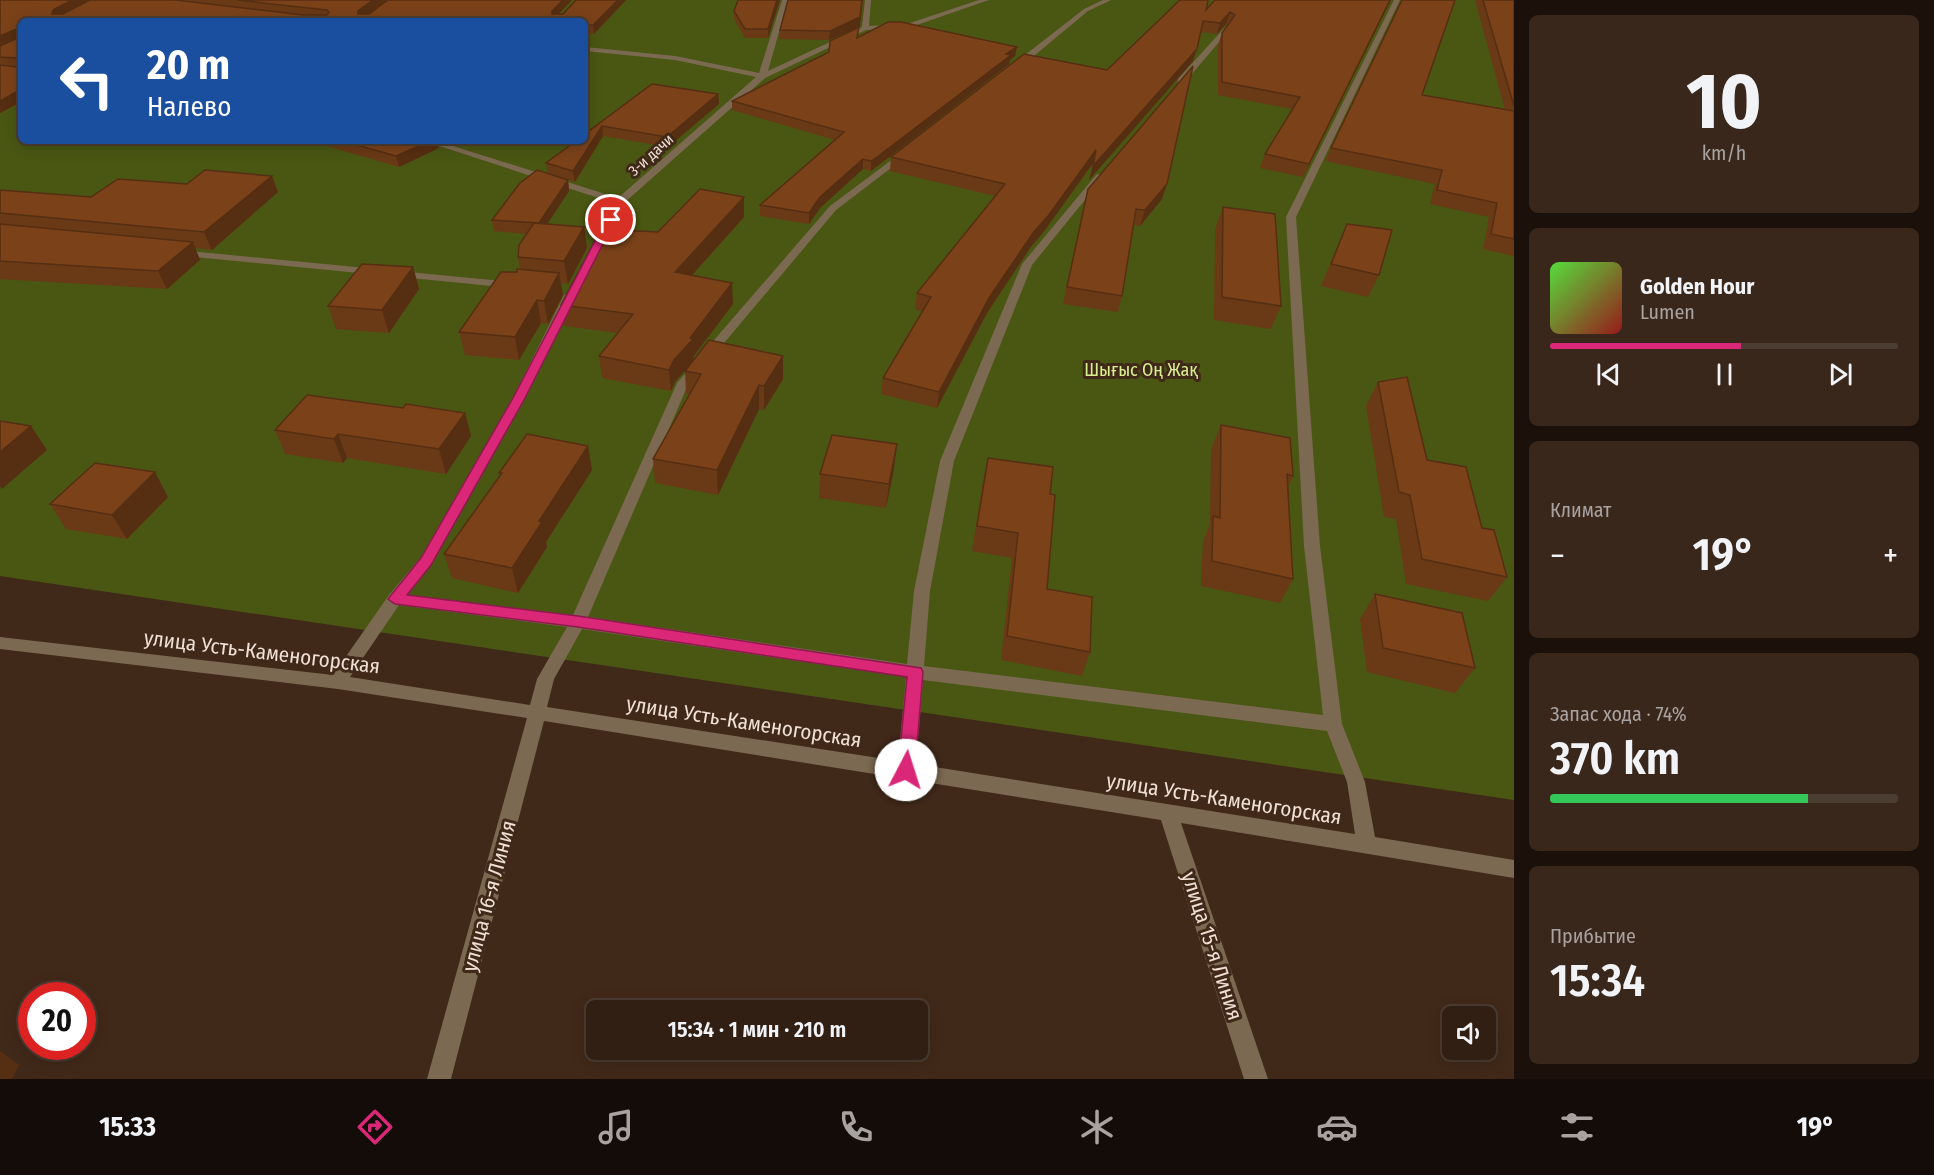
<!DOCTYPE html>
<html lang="ru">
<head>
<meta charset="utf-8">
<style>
  :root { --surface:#311f13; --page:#39271c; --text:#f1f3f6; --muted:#a8a2a0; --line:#4c3d33; --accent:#db2777 }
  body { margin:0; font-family:"Fira Sans Condensed",sans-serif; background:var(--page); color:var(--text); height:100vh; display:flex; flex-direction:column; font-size:22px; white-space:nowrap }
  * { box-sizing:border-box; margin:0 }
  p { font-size:20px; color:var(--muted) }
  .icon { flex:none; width:33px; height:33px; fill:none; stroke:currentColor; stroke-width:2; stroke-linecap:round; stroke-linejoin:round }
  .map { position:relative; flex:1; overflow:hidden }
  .panel { display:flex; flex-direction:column; gap:15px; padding:15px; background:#1b110a; width:420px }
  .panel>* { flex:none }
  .guide { position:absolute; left:18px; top:18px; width:570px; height:126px; border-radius:9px; box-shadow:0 3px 15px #0003,0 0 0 2px var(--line); background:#1a4fa0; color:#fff; overflow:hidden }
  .controls { position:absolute; left:1442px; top:1006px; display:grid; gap:12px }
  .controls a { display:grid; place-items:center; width:54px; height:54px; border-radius:9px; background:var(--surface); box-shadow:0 3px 15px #0003,0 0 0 2px var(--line); font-size:30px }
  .speed { position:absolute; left:18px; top:982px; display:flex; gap:12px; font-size:30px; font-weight:700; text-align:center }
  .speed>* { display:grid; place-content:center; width:78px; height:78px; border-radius:50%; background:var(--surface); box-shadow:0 3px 15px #0003,0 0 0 2px var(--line); line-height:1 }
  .speed .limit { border:9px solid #d22; background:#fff; color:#111 }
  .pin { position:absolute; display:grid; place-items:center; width:51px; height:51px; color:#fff; margin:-26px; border:3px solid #fff; border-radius:50%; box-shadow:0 2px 6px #0007 }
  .me { position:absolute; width:66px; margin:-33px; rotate:5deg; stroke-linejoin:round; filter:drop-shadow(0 0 4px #0008) }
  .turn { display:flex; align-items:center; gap:21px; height:126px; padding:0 30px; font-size:27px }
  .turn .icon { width:78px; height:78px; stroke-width:2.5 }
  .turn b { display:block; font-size:42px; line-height:51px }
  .big { font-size:45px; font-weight:600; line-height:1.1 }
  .panel .widget { flex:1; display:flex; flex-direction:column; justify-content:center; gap:9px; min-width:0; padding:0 21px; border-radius:9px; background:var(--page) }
  .panel .dial { align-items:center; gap:0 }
  .dial b { font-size:78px; line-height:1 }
  .song { display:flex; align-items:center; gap:18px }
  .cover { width:72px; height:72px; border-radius:9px; background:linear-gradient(135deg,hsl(110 70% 55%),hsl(0 70% 35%)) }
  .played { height:6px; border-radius:3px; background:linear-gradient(90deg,var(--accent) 55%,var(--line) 55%) }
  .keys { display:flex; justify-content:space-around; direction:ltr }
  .heat { display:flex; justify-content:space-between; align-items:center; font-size:33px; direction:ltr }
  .charge { height:9px; border-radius:4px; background:linear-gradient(90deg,#34c759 74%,var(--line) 0) }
  .trip { position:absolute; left:586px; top:1000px; width:342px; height:60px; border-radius:9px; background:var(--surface); box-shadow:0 3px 15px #0003,0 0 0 2px var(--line); font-weight:600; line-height:60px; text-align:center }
  .tabs { display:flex; height:96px; justify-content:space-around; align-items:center; background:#140c08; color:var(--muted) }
  .tabs .icon { width:42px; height:42px }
  .tabs .selected { color:var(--accent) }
  .tabs b { font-size:27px; color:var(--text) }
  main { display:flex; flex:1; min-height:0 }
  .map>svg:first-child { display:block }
</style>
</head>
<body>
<main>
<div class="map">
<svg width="1514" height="1079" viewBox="0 0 1514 1079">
  <rect width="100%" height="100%" fill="#412919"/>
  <path fill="#4a5713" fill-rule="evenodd" d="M0,0H1514V800L0,576ZM21,21H585V141H21Z"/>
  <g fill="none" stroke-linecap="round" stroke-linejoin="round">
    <g fill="#7c6952" fill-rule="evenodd">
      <polygon points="782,0 788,0 768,71 862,27 865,0 871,0 869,26 907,24 979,0 989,0 908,28 866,30 765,78 624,203 600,250 591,248 614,203 424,141 437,141 618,198 756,77 675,60 585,51 585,47 675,56 759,73"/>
      <polygon points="1103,0 1111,0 1088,11 1017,70 1011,70 1011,66 1084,9"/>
      <path d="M1394,0H1400L1296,217L1320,546L1342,724L1365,782L1375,837L1514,860V878L1181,823L1268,1079H1244L1161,820L544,721L451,1079H427L527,718L338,689L0,649V637L333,675L389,595L421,557L513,398L564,295L570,292L576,295L525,398L431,565L407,595L573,615L677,383L830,206L905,150L910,153L908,155L836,210L687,387L588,617L907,664L914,591L940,461L1022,264L1096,175L1099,174L1104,177L1102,179L1032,265L954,461L930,591L924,666L1323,715L1304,546L1286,217ZM399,605L567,627L537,679L530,705L350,677ZM582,629L906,677L898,761L547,707L554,679ZM923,680L1327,731L1347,782L1355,834L916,764Z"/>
      <polygon points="1226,26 1232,27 1184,83 1178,83 1178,79"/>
      <polygon points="178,250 513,282 519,285 513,288 174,255 173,253"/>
    </g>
  </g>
  <g fill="#6a3916">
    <polygon points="0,0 387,0 368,14 369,14 388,0 572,0 559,14 563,14 576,0 626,0 594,34 585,34 585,21 21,21 21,102 0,113"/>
    <polygon points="738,0 780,0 768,38 745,38 734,19 734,11"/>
    <polygon points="1215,0 1391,0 1303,177 1260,168 1265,154 1292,109 1218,95 1218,45 1222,33 1228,25 1226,24 1217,34 1201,32 1193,61 1089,180 1093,163 1045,230 1030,248 987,313 937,408 881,394 883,378 922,311 915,309 917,293 995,196 890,171 891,157 1107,70 1206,10"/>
    <polygon points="1475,0 1514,0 1514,256 1483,249 1489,217 1430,204 1435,184 1325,161 1331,148 1422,95 1505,110"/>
    <polygon points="860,26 829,40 779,39 780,30"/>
    <polygon points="859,37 1017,47 1015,56 1010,60 1009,64 876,167 871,171 863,169 820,208 809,224 760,216 760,205 835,140 732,110 732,101"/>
    <polygon points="652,84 718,94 719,104 668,147 603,136 575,182 548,174 546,163"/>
    <polygon points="310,141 437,141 439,148 399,167"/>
    <polygon points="568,180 569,191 547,224 584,227 587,248 568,284 561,283 563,295 548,324 541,323 519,360 465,355 459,332 520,269 518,257 526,234 494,231 492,220"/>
    <polygon points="1167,184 1162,199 1140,226 1134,225 1122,296 1118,312 1063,304 1084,204"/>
    <polygon points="0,190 91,197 278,192 212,250 195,248 200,260 167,289 0,279"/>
    <polygon points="744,197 744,217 692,275 733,304 693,357 694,360 783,379 764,410 759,409 718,495 655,483 653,459 689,395 686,394 685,371 688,366 675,382 671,391 602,378 599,356 618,333 564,326 561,305 658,232"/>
    <polygon points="1223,207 1281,306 1271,329 1214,320 1215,229"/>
    <polygon points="1347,224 1379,275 1368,297 1321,286"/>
    <polygon points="413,267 419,289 389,333 336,329 328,306"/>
    <polygon points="1378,382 1427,460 1482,528 1507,577 1488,601 1406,584 1396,519 1384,517 1366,406"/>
    <polygon points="403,408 465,413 471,436 446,474 347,458 343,463 285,454 275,430"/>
    <polygon points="1221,425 1293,476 1288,487 1293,579 1280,603 1201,586 1203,541 1210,524 1211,449"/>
    <polygon points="988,458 1050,494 1047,589 1090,652 1082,676 1001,660 1012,558 972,551 983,482"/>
    <polygon points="894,469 886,508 819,498 820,474"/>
    <polygon points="592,470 546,542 547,547 518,593 452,578 444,554 500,476 499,473"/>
    <polygon points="168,497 127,539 66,529 50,504"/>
    <polygon points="1375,594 1475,668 1455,693 1367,672 1360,619"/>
  </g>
  <g fill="#562e12">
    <polygon points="72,0 91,0 57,21 52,14 53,10"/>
    <polygon points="373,0 387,0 361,19 358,14 358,11"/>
    <polygon points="563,0 572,0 553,19 552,11"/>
    <polygon points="618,0 626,0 594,34 593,25"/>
    <polygon points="777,0 780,0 768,38 768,29"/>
    <polygon points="863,0 860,26 829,40 830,31"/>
    <polygon points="1390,0 1391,0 1303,177 1309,164"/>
    <polygon points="1230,12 1226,24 1217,34 1220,23"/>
    <polygon points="16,29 20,38 0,48 0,36"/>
    <polygon points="1017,47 1015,56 1010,60 1009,64 871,171 871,161 1006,54"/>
    <polygon points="1197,49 1193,61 1089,180 1093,166"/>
    <polygon points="21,89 21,102 0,113 0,101"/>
    <polygon points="718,94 719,104 668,147 667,137"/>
    <polygon points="602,126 603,136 575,182 573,171"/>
    <polygon points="430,141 437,141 439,148 399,167 396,156"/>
    <polygon points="1096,150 1093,163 1045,230 1030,248 987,313 937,408 939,392 989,298 1033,233"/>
    <polygon points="863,159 863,169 820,208 809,224 809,213 820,197"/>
    <polygon points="272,176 278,192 212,250 204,232"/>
    <polygon points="568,180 569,191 540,235 538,224"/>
    <polygon points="1167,184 1162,199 1140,226 1145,210"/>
    <polygon points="744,197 744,217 676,293 675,272"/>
    <polygon points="584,227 587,248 568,284 564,261"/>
    <polygon points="193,242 200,260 167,289 158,271"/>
    <polygon points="413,267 419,289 389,333 382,310"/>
    <polygon points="559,273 563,295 548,324 544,301"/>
    <polygon points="732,283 733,304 693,357 694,360 675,382 671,391 669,370 674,360"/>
    <polygon points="537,300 541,323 519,360 515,337"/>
    <polygon points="783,356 783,379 764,410 764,386"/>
    <polygon points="759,385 759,409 718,495 717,470"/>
    <polygon points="465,413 471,436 446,474 439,449"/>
    <polygon points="31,426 47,450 2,489 0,486 0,452"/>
    <polygon points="338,434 347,458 343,463 334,439"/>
    <polygon points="897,444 894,469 886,508 889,484"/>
    <polygon points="588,446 592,470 546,542 547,547 518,593 512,568 539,521"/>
    <polygon points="155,472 168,497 127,539 112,515"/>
    <polygon points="0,1051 19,1065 12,1079 0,1079"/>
  </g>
  <g fill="#7b4219" stroke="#562e12" stroke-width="1.5">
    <polygon points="0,0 72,0 53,10 52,14 63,14 90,0 175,0 303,15 327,15 329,12 327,10 237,0 373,0 358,11 358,14 369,14 388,0 563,0 552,11 552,14 563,14 576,0 618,0 593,25 585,25 585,21 21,21 21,89 0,101 0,65 16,67 19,61 17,58 0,57 0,46 18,38 19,30 16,29 0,36"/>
    <polygon points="738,0 777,0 768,29 745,29 734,11"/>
    <polygon points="788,0 862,0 860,17 830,31 780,30"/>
    <polygon points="1180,0 1208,0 1206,10 1215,0 1390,0 1309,164 1265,154 1300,97 1222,82 1222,33 1235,15 1230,12 1220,23 1203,21 1197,49 1093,166 1096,150 1048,216 1033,233 989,298 939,392 883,378 931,297 917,293 1005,184 891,157 1024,54 1107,70"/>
    <polygon points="1402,0 1455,0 1422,95 1514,111 1514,239 1491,234 1497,203 1437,190 1442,170 1331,148"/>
    <polygon points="1483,0 1514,0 1514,106"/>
    <polygon points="888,22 901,22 1017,47 1006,54 1011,55 877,157 871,161 863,159 820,197 809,213 760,205 844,132 732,101 829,52 830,41 859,27 857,38"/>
    <polygon points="1193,66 1167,184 1145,210 1136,209 1122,296 1067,287 1088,189"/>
    <polygon points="652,84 718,94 667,137 602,126 573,171 546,163 576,141 585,141 585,134"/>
    <polygon points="342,141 430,141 396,156"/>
    <polygon points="205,170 272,176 204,232 0,213 0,190 91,197 118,179 187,184"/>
    <polygon points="537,170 568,180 539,223 492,220 520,183"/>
    <polygon points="700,189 744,197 675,272 732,283 690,338 693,339 674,360 669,370 599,356 633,314 561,305 601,229 658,232"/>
    <polygon points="1223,207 1275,214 1281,306 1222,297"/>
    <polygon points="534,223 584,227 564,261 518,257 519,245"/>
    <polygon points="0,224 193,242 158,271 0,261"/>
    <polygon points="1347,224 1392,230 1379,275 1331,264"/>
    <polygon points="362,264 413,267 382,310 328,306"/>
    <polygon points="517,269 559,273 544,301 537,300 515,337 459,332 501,272 517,272"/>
    <polygon points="709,340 783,356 764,386 759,385 717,470 653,459 701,374 685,371"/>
    <polygon points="1407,377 1427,460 1466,467 1482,528 1494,530 1507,577 1422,559 1410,495 1399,492 1378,382"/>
    <polygon points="307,395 403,408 406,404 465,413 439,449 338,434 334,439 275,430"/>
    <polygon points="0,421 31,426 0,452"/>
    <polygon points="1221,425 1290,438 1293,476 1287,474 1293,579 1212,561 1213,516 1220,518"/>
    <polygon points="527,434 588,446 539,521 542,522 512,568 444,554 502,473 499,473"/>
    <polygon points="832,435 897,444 889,484 820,474"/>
    <polygon points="988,458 1053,467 1050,494 1055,495 1047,589 1092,597 1090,652 1007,636 1018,533 977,526"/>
    <polygon points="95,463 155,472 112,515 50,504"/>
    <polygon points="1375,594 1462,613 1475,668 1383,648"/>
  </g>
  <polygon fill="#db2777" stroke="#8e194d" stroke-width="1.5" points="611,217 615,220 525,398 431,565 407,595 578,616 921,668 923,672 915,770 912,775 906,777 900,775 898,770 907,677 578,627 395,604 388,599 421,558 513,398 606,220"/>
  <g text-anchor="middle" stroke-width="6" stroke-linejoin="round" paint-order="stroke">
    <g font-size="15" fill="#efdfd5" stroke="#412919">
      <text transform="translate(651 155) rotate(-42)" y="5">3-и дачи</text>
    </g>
    <g font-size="18" fill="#d7ef8e" stroke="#412919">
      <text x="1141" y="376">Шығыс Оң Жақ</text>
    </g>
    <g font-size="21" fill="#efdfd5" stroke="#412919">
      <text transform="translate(262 652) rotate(7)" y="7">улица Усть-Каменогорская</text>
      <text transform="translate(744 722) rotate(9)" y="7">улица Усть-Каменогорская</text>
      <text transform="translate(1224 799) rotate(9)" y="7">улица Усть-Каменогорская</text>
      <text transform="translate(489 896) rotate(-75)" y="7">улица 16-я Линия</text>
      <text transform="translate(1212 946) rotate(72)" y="7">улица 15-я Линия</text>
    </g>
  </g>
</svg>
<div class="controls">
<a><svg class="icon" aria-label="sound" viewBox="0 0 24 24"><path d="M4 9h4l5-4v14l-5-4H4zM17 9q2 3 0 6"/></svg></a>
</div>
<div class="speed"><div class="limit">20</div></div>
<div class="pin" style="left:611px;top:220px;background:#d93025"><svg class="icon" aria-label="arrive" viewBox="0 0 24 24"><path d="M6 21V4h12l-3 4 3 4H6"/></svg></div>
<svg class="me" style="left:906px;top:770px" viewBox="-20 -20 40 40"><circle r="19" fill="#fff"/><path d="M0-13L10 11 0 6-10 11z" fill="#db2777"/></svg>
<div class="trip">15:34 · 1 мин · 210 m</div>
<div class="guide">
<div class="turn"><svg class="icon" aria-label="left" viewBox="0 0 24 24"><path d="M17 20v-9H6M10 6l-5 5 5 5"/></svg><div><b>20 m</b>Налево</div></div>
</div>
</div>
<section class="panel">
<div class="widget dial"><b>10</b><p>km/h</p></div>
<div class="widget">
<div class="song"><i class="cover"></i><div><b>Golden Hour</b><p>Lumen</p></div></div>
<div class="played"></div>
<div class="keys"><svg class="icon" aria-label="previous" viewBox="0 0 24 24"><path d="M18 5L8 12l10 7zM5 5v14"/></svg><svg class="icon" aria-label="pause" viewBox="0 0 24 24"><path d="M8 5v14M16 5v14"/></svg><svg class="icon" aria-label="next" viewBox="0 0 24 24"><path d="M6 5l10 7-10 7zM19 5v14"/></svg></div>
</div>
<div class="widget"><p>Климат</p>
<div class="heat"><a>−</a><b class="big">19°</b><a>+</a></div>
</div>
<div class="widget"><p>Запас хода · 74%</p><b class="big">370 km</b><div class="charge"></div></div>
<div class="widget"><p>Прибытие</p><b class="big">15:34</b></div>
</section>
</main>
<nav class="tabs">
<b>15:33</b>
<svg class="icon selected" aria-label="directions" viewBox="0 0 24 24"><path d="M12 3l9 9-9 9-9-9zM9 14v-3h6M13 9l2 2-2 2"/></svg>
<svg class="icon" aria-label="music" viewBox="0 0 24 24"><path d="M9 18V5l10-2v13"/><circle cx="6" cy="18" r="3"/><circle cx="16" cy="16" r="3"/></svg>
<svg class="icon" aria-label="phone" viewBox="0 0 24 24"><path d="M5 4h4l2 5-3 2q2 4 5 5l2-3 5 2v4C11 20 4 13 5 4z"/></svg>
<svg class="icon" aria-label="climate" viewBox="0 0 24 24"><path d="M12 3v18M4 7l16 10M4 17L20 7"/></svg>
<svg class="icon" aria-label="car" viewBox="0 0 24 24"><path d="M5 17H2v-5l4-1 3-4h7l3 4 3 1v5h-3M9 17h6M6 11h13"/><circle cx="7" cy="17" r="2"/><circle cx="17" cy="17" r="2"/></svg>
<svg class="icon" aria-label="filters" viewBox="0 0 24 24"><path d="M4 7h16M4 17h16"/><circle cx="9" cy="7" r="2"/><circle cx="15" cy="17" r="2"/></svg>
<b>19°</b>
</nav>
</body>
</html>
